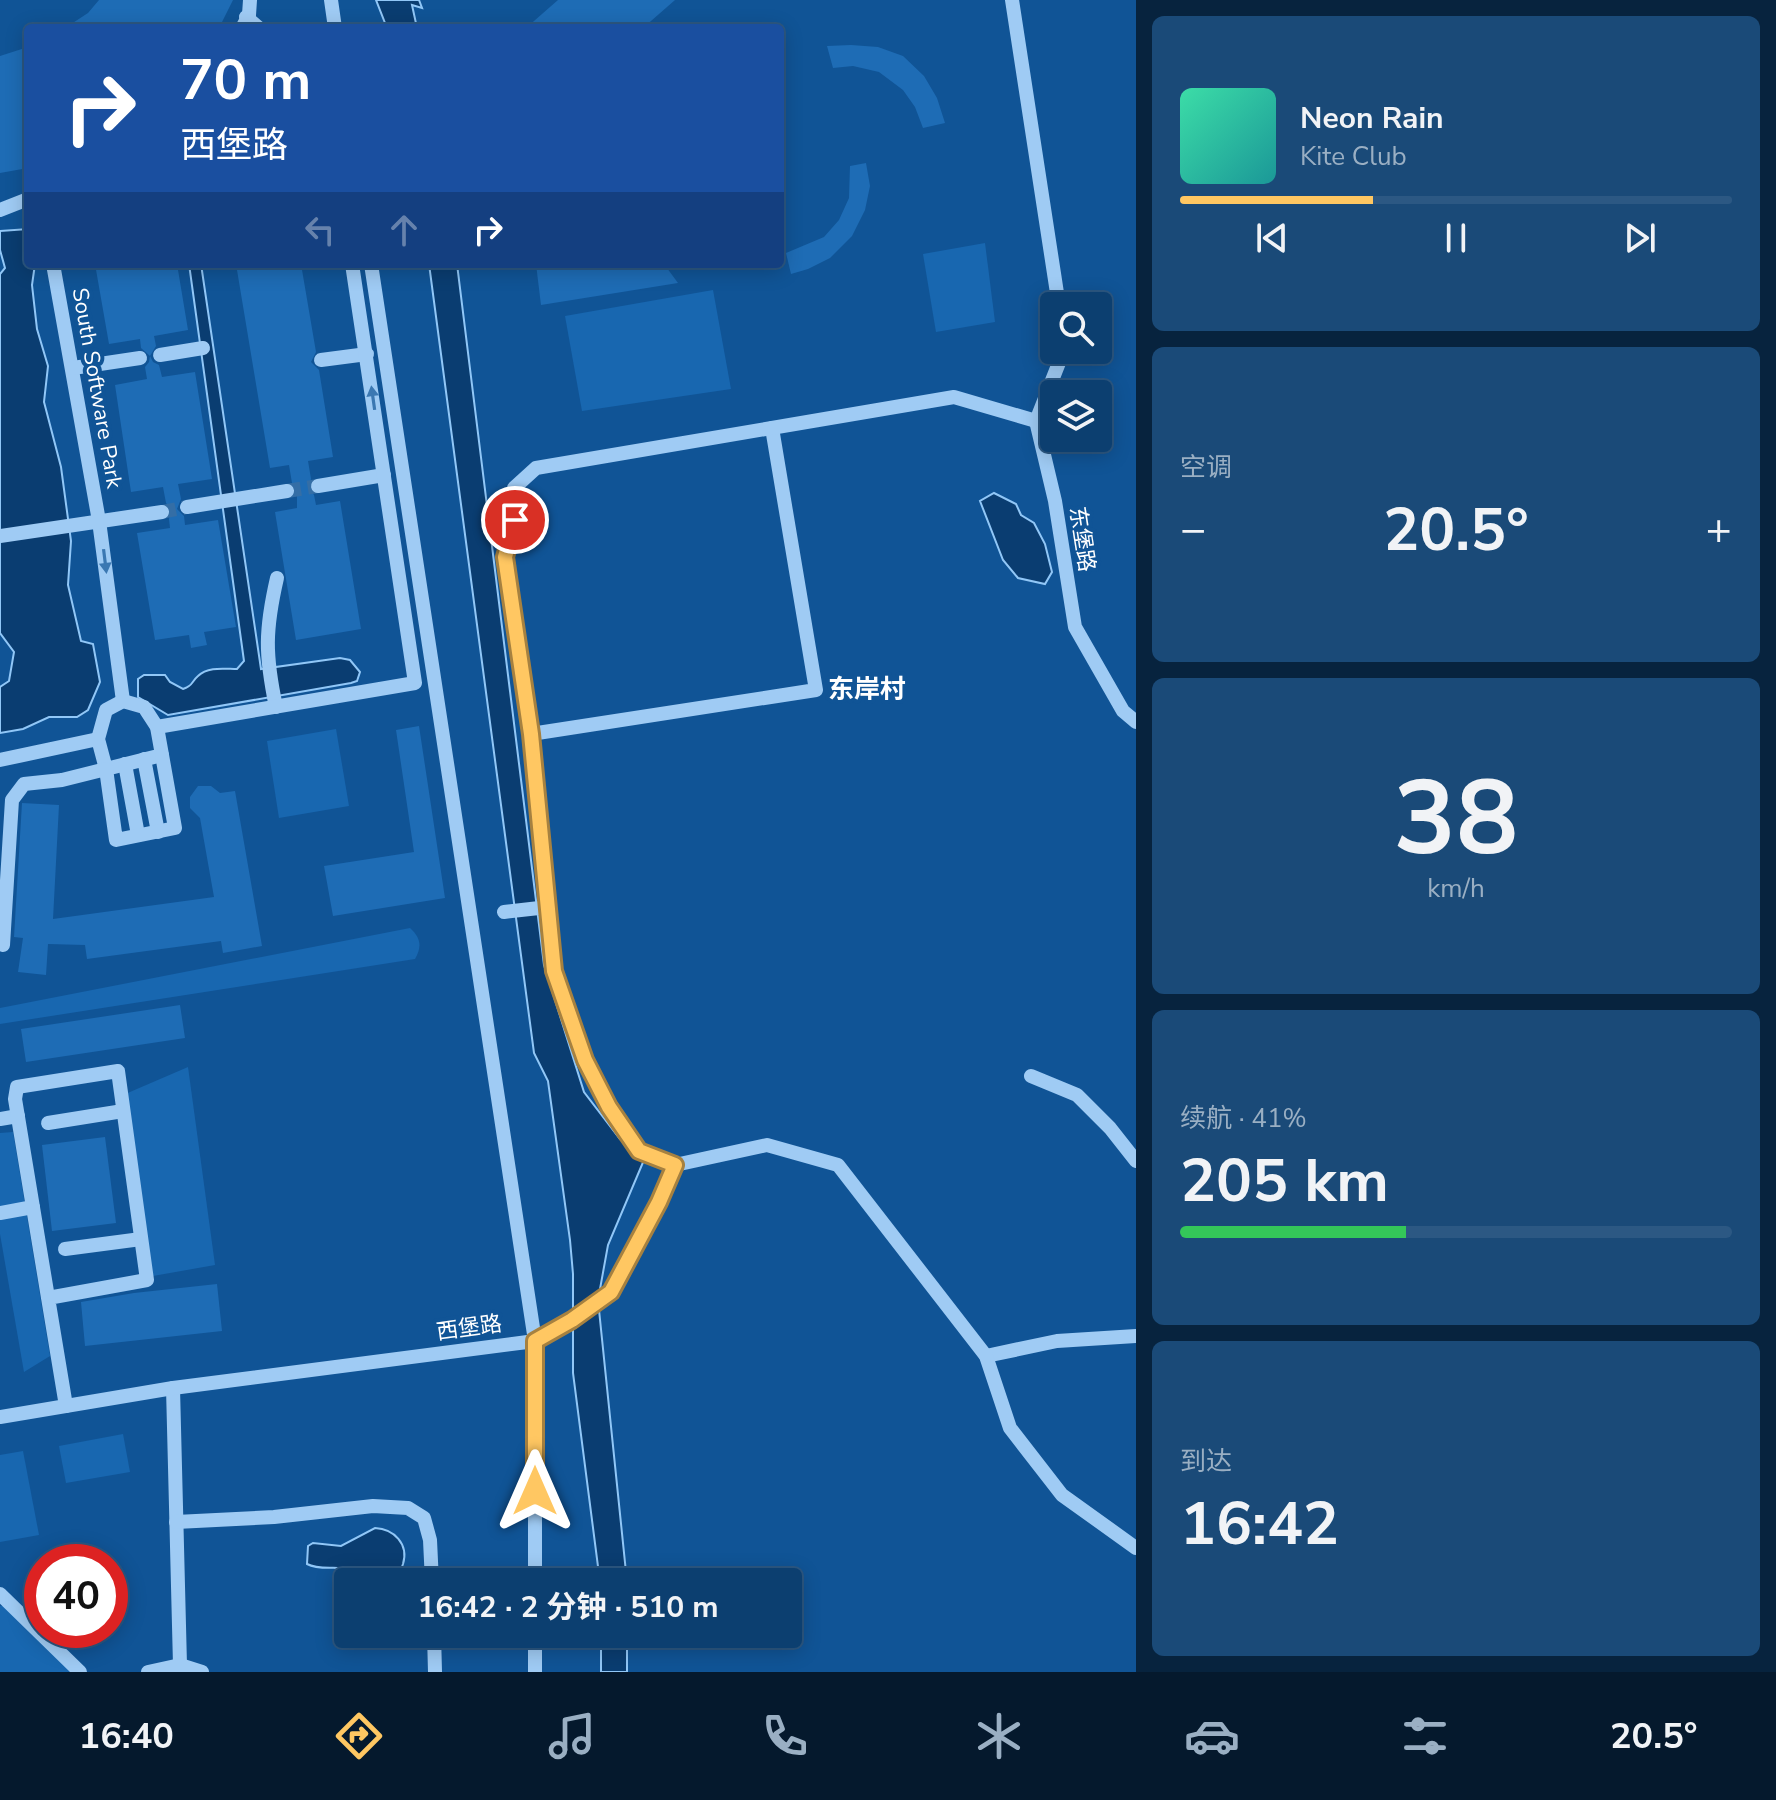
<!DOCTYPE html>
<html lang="zh">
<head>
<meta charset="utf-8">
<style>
  :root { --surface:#0c3f70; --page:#1a4a78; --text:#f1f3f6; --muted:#9aafc3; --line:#2c5883; --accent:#ffc762 }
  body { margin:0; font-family:"Nunito Sans","Noto Sans SC",sans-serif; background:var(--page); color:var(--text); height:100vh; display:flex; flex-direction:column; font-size:30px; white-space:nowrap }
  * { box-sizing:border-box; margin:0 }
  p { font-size:26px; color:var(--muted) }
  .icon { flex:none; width:44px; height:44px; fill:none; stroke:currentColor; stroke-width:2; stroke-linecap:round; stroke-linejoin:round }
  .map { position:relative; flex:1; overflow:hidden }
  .sheet { display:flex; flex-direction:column; gap:16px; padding:16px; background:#07233e; width:640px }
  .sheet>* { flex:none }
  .top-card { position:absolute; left:24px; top:24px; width:760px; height:244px; border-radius:8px; box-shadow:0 4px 20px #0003,0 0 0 2px var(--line); background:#1a4fa0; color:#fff; overflow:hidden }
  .tools { position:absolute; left:1040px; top:292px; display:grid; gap:16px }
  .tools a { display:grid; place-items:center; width:72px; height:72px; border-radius:8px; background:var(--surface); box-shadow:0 4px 20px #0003,0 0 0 2px var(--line); font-size:40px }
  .speed { position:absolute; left:24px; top:1544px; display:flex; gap:16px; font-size:40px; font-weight:700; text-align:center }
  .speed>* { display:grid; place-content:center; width:104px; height:104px; border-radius:50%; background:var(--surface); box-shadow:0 4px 20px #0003,0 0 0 2px var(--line); line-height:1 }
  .speed .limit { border:12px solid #d22; background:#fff; color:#111 }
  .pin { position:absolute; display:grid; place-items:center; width:68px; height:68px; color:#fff; margin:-34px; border:4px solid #fff; border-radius:50%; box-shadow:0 2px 8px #0007 }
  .me { position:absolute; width:88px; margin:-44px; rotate:0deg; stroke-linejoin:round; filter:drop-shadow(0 0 6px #0008) }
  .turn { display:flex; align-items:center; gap:28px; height:168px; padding:0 24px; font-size:36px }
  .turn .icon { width:104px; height:104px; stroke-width:2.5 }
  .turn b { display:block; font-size:56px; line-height:68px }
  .lanes { display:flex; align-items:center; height:76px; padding:0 24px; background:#0003; justify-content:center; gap:40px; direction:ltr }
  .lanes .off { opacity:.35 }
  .big { font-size:60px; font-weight:700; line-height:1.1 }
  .sheet .widget { flex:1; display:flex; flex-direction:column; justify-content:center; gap:12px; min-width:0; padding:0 28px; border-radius:12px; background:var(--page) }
  .sheet .dial { align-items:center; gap:0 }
  .dial b { font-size:104px; line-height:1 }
  .song { display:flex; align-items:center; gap:24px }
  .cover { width:96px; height:96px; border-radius:12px; background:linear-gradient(135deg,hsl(160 70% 55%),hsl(180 70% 35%)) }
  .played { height:8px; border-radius:4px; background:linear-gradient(90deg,var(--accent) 35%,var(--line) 35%) }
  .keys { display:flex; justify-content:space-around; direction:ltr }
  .heat { display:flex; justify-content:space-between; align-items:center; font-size:44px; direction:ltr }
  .charge { height:12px; border-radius:6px; background:linear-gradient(90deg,#34c759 41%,var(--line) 0) }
  .trip { position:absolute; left:334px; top:1568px; width:468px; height:80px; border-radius:8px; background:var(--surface); box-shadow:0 4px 20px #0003,0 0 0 2px var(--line); font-weight:700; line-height:80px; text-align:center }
  .dock { display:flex; height:128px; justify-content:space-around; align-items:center; background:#05192d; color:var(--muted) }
  .dock .icon { width:56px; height:56px }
  .dock .active { color:var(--accent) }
  .dock b { font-size:36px; color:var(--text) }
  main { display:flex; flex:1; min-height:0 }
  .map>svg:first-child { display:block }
</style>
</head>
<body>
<main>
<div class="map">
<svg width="1136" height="1672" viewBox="0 0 1136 1672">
  <rect width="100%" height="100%" fill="#105496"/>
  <g fill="#1867b0">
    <polygon points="985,243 995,322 936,332 923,254"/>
    <polygon points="713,290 731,389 582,411 565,316"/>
    <polygon points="336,729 349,806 279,818 267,741"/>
    <path d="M410,928C421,938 422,947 415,959L0,1024V1008Z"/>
    <polygon points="188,1067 215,1265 153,1276 123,1095"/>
    <polygon points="13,1132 50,1356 24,1372 0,1234 0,1133"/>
    <polygon points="123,1434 130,1472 66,1483 59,1446"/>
    <polygon points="23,1451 39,1535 0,1542 0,1455"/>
    <polygon points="0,1606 4,1606 71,1672 0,1672"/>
  </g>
  <g fill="#0a3d71" stroke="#91c7f7" stroke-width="2">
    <polygon points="376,0 419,0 422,8 412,5 417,28 387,28"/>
    <polygon points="28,229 28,264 35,264 32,285 37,329 48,366 44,402 61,467 71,541 68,585 81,641 93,644 100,682 88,710 77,717 49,717 23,729 0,733 0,687 9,681 14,652 0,633 0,274 5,268 0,250 0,231"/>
    <path d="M189,264H201L261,669L340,658L350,660L360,672L357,681L351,683L168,715L138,697V679L144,675H165L170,682L183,689C193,686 191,682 198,676C208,666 225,669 237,669L244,661Z"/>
    <polygon points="429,264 457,264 544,965 584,1092 620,1139 644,1160 608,1245 598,1300 627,1582 600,1582 573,1373 573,1274 570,1240 548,1081 534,1053"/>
    <polygon points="994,493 1016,504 1021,515 1034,523 1045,544 1052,572 1045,584 1018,578 1003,560 980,501"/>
    <path d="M375,1528C394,1529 409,1544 403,1564C401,1570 397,1576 395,1582H365C351,1558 326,1574 307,1564L308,1546L313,1543L341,1546Z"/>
    <rect x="601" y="1634" width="26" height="38"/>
  </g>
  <g fill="#1e6cb5">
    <polygon points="99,0 233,0 219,28 65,28 88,13"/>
    <polygon points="558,0 675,0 643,28 526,28"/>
    <polygon points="851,45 878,47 903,56 924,76 937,98 945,123 923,128 915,107 903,90 879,72 853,66 833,68 827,46"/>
    <polygon points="28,47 28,168 0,173 0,56"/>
    <polygon points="866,163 870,186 865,210 852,236 830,258 808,269 791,274 786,253 824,237 839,220 849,198 850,166"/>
    <polygon points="95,264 177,264 188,330 154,336 156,346 150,356 153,362 159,365 162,377 195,372 212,479 178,484 181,499 177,509 184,516 185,525 218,520 236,627 204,632 207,645 191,648 189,635 155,640 137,533 170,528 169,519 172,510 166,503 163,487 131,492 115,385 147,379 145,367 149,362 150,356 141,348 140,339 109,344"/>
    <polygon points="236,264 301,264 316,352 311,362 319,370 333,457 308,461 311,479 308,487 314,495 316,505 340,501 361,629 296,640 275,512 297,508 297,489 292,483 289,465 270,468"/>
    <polygon points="536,264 664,264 678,283 541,305"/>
    <polygon points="419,726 445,898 333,916 324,866 414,852 396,730"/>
    <polygon points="198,786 211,786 220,793 235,791 262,946 223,953 221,941 87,959 85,945 48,944 46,975 18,972 23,938 14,937 22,803 59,805 53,919 214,897 200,818 190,808 190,797"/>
    <polygon points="180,1005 185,1038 26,1062 21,1029"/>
    <polygon points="105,1137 116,1223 52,1231 42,1145"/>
    <polygon points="217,1284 222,1331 85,1346 81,1302 134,1293"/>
  </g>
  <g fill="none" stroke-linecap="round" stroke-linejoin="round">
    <g stroke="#346ea6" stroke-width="14" stroke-dasharray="14 7" stroke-linecap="butt">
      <polyline points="287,491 318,486"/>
      <polyline points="162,512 187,507"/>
    </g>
    <g stroke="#9fcbf4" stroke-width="14">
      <polyline points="331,0 335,28"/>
      <polyline points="1012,0 1059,306"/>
      <polyline points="246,17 259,28"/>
      <polyline points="242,28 249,15 250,0"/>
      <polyline points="0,210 28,199"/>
      <polyline points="53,264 99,521 123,701"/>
      <polyline points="371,264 535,1341 535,1582"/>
      <polyline points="1064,350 1036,421 1055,501 1075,627 1123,711 1136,722"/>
      <polyline points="160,355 203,348"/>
      <polyline points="321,360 367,354"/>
      <polyline points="73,368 140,358"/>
      <polyline points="318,486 384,475"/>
      <polyline points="187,507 287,491"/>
      <polyline points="0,536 162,512"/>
      <polygon points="123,701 144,707 157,727 162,755 106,769 98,739 106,710"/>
      <path d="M276,707C265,655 265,630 277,578"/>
      <polyline points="157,727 415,683 352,264"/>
      <polyline points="531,734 816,690 772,428"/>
      <polyline points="144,759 158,832"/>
      <polyline points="0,760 98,739"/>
      <polyline points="125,764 138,835"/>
      <polyline points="504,912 548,907"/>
      <polyline points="3,945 12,800 24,784 62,780 106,769 116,840 175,828 162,755"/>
      <polyline points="1031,1076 1077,1095 1110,1128 1136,1161"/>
      <polyline points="0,1119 18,1116"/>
      <polyline points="48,1123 123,1111"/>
      <polyline points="675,1165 639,1151 609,1107 585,1060 554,971 531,734 505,557 515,520 514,488 536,468 954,397 1036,421"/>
      <polyline points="0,1213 33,1207"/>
      <polyline points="65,1249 141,1239"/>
      <polyline points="48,1298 147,1280 118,1071 17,1087 15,1099 66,1406"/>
      <polyline points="986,1356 1057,1341 1136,1336"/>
      <polyline points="173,1388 180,1665"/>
      <polyline points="0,1417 173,1388 535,1341 572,1320 611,1292 659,1202 675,1165 767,1145 838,1165 986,1356 1010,1428 1062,1495 1136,1548"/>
      <polyline points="176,1522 274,1517 373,1506 408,1508 424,1518 430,1540 432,1582"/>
      <polyline points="0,1594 80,1672"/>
      <polyline points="434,1634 435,1672"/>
      <polyline points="148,1672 180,1665 202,1672"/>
      <polyline points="535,1672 535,1634"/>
    </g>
  </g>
  <defs><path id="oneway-solid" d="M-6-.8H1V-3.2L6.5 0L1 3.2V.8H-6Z" transform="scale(2)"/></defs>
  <g fill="#3b78b2">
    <use href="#oneway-solid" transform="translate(373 398) rotate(-98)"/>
    <use href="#oneway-solid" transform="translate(105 561) rotate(83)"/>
  </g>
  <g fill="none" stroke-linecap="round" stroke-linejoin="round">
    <defs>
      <polyline id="route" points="515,520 505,557 531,734 554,971 585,1060 609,1107 639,1151 675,1165 659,1202 611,1292 572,1320 535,1341 535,1491"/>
    </defs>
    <use href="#route" stroke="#a68140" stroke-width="20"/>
    <use href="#route" stroke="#ffc762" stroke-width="14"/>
  </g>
  <g text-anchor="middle" stroke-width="8" stroke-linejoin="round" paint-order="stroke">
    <g font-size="22" fill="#fff" stroke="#105496">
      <text transform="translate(98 388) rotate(80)" y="8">South Software Park</text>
      <text transform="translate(1083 539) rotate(81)" y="8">东堡路</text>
      <text transform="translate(469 1327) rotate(-8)" y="8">西堡路</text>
    </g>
    <g font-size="26" font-weight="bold" fill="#fff" stroke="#105496">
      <text x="867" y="698">东岸村</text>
    </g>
  </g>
</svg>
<div class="tools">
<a><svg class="icon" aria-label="search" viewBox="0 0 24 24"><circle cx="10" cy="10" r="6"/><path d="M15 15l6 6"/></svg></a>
<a><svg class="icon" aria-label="layers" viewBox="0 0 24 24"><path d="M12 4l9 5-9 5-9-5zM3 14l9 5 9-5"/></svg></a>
</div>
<div class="speed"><div class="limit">40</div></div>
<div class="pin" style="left:515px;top:520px;background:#d93025"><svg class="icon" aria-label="arrive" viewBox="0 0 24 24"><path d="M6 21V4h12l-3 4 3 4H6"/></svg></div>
<svg class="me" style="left:535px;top:1491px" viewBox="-20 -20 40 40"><path d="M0-17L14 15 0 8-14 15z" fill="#ffc762" stroke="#fff" stroke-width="4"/></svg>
<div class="trip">16:42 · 2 分钟 · 510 m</div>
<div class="top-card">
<div class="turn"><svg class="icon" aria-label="right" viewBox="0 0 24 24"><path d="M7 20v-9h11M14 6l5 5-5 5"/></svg><div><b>70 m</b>西堡路</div></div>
<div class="lanes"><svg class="icon off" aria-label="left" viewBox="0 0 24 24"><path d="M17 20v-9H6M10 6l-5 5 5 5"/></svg><svg class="icon off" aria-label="ahead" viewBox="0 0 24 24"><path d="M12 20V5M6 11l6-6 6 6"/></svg><svg class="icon" aria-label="right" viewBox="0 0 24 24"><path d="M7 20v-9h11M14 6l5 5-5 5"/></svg></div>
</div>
</div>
<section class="sheet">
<div class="widget">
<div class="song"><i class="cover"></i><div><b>Neon Rain</b><p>Kite Club</p></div></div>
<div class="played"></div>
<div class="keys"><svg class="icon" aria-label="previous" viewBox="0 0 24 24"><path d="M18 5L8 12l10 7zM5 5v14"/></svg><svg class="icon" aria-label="pause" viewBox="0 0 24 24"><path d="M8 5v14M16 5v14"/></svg><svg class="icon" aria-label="next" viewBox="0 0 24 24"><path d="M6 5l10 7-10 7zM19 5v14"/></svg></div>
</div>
<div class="widget"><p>空调</p>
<div class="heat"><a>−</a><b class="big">20.5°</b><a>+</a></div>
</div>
<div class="widget dial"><b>38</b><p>km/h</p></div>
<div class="widget"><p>续航 · 41%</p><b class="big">205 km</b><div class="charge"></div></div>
<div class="widget"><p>到达</p><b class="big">16:42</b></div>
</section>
</main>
<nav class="dock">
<b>16:40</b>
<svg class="icon active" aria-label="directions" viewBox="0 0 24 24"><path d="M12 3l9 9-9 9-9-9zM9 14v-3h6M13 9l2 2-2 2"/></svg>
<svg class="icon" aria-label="music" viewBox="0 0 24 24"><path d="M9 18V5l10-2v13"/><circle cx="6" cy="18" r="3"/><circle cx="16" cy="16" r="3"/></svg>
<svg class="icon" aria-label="phone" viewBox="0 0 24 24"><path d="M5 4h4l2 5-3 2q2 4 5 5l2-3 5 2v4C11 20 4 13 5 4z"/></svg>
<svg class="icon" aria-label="climate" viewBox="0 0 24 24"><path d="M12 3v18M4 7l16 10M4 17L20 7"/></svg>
<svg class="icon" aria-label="car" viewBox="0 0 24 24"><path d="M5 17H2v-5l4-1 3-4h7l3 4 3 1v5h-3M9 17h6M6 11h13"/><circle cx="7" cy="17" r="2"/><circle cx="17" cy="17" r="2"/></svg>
<svg class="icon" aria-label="filters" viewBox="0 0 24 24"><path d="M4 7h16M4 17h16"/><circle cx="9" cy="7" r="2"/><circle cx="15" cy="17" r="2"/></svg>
<b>20.5°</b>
</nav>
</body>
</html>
